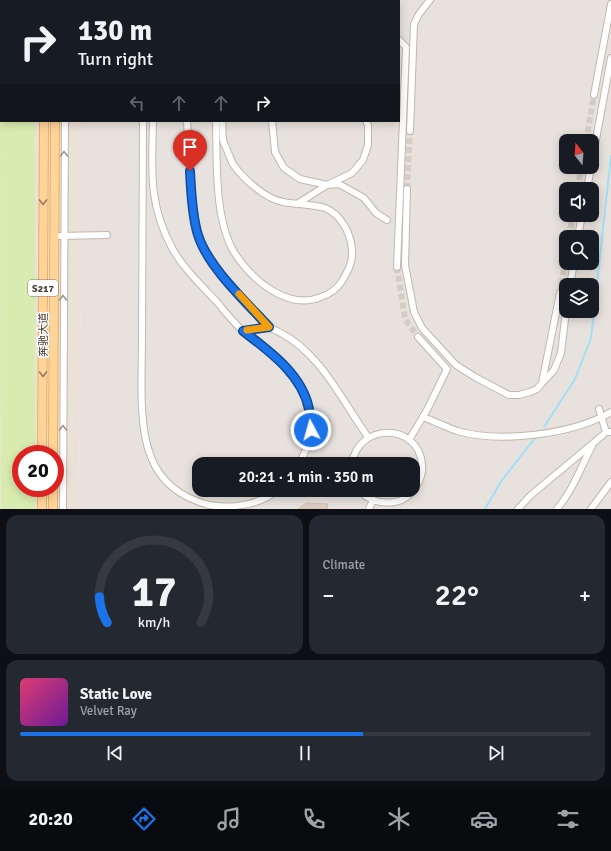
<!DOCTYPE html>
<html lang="en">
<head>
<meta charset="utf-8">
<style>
  :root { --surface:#171b24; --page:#242831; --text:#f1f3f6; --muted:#9ea1a6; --line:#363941; --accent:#1a73e8 }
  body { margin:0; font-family:Signika,"Noto Sans SC",sans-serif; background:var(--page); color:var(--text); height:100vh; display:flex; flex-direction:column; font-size:15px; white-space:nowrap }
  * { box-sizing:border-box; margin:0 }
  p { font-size:13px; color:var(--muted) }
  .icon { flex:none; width:22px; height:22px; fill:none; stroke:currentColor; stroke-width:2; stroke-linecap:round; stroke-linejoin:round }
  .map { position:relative; height:509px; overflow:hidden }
  .panel { display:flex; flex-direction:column; gap:6px; padding:6px; background:#0d0f14; flex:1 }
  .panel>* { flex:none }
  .guide { position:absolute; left:0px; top:0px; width:400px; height:122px; box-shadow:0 2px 10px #0003; background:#171b24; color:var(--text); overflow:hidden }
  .needle { width:26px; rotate:343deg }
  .tools { position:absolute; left:559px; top:134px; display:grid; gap:8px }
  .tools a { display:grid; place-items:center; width:40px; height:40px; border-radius:8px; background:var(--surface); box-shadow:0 2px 10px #0003; font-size:20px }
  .speed { position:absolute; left:12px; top:445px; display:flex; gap:8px; font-size:20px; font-weight:700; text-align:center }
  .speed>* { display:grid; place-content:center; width:52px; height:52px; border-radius:50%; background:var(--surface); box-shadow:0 2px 10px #0003; line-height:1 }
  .speed .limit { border:6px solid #d22; background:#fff; color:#111 }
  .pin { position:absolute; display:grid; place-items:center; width:34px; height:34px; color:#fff; margin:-41px -17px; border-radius:50% 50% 50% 0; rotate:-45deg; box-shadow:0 0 4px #0007 }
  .pin .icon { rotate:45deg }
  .me { position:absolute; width:44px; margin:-22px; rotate:354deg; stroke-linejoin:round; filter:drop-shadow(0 0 3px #0008) }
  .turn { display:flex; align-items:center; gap:14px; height:84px; padding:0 12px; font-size:18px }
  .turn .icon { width:52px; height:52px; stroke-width:2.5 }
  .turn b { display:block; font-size:28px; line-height:34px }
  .lanes { display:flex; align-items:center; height:38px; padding:0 12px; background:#0003; justify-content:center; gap:20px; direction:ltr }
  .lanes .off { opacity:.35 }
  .big { font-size:30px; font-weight:600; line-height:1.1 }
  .panel .tile { flex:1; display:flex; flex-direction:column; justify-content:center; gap:6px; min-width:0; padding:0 14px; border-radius:12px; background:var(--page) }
  .panel .dial { align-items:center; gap:0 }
  .dial svg { height:104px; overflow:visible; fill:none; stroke:var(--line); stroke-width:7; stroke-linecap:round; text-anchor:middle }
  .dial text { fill:var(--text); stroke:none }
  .song { display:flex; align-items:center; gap:12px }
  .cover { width:48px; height:48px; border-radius:6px; background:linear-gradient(135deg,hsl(340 70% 55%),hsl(280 70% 35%)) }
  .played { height:4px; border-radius:2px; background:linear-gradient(90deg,var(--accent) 60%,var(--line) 60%) }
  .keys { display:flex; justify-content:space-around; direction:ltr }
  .heat { display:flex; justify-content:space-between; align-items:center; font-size:22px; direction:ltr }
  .panel .tiles { flex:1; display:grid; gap:6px; grid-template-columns:1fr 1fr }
  .tile:last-child { grid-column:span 2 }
  .trip { position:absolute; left:192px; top:457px; width:228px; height:40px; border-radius:12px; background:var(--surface); box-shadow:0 2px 10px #0003; font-weight:600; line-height:40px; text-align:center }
  .tab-bar { display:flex; height:64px; justify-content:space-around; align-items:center; background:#090b0e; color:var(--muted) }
  .tab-bar .icon { width:28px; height:28px }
  .tab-bar .active { color:var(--accent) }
  .tab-bar b { font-size:18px; color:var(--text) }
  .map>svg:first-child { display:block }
</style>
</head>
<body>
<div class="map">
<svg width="611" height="509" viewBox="0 0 611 509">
  <rect width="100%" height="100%" fill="#f6f0e9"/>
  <path fill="#eae1d7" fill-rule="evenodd" d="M0,0H82L1,1V121H82L79,509H0ZM21,454H55V488H21Z"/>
  <path fill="#e8e2de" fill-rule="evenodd" d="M82,0H611V509H79L82,121H399V1ZM566,141H592V167H566ZM566,189H592V215H566ZM566,237H592V263H566ZM566,285H592V311H566ZM199,464H413V490H199Z"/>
  <polygon fill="#efe3d2" points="0,370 1,509 0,509"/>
  <g fill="#d9ecb0">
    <polygon points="0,0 45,0 1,1 1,98"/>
    <polygon points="0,110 1,121 34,121 35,127 35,454 21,454 21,488 35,488 35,509 1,509"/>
  </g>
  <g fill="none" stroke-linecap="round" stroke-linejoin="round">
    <g stroke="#a2dff5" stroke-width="2">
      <polyline points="544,427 575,379 591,338 611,156"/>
      <polyline points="485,509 502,480 536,437"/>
    </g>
  </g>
  <polygon fill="#dbcdc1" stroke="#d3c1b0" points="306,503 328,504 327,509 298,509"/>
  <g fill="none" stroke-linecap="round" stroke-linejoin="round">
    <g stroke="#d4cdc5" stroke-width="6" stroke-dasharray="6 3" stroke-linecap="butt">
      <polyline points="586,141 594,95"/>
      <polyline points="407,189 410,131"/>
      <polyline points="578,189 581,167"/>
      <polyline points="569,237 573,215"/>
      <polyline points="397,267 405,319 418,337"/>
      <polyline points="560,293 566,256"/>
    </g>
    <defs>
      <g id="minor">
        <polyline points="143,0 143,1"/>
        <polyline points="207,0 207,1"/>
        <polyline points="361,0 362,1"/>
        <polyline points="66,1 66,0"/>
        <polyline points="154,1 154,0"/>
        <polyline points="220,1 220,0"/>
        <polyline points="274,1 274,0"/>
        <polyline points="594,95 611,4"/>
        <polyline points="0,98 1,98"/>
        <path d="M143,121C142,194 142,267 142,339C142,373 138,426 151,457C161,483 182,498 209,505C230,509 261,505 277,490"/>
        <path d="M153,121C152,170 148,203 172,248C183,268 201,285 217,302C225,312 234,323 243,331C252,339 261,344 270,352C293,371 312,398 311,430C311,442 304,454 299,464"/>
        <polyline points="187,121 192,201 198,235 212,264 269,327"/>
        <path d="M216,121C217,160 214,218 234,252C251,279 287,311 321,297C330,294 337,289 342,281C348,271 353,262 352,250C351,234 341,214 325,208C316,205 294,204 283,202C266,199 243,179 233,164C231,160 229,155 227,150C226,147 223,143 223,139C222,133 223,127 222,121"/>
        <polyline points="272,121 275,152 284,168 300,179 327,185 352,173 363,160 368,145 368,125 366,121"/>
        <polyline points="410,131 414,24 419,14 430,0"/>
        <polyline points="592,161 611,58"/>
        <polyline points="407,189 405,265 414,312 422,328 456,365 475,377 509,395 519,395 530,392 537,389 542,383 560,293"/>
        <polyline points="587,189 591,167"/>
        <polyline points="297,204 327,185 339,184 364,198 376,213 387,220"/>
        <polyline points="60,236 107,235"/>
        <polyline points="578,237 582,215"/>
        <polyline points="397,267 406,47 399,40"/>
        <polyline points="570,285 574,263"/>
        <path d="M243,331C250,330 264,326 270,328C274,329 278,332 281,333C322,355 342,401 368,437"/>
        <polyline points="544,381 554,370 561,353 566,311"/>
        <polyline points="599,409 606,432"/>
        <path d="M423,417C434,421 446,427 457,431C500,443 572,435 611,412"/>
        <polyline points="409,440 427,410 447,369 418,337"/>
        <path d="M352,464C357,423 418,422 422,464C423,472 421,479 416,487C411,494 403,501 395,502C380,504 369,501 359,490"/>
        <polyline points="63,509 65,121"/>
        <polyline points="369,509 373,500"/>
        <polyline points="518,509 531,495 603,435 606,432 611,432"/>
        <path d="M557,509C573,490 581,467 592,446"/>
        <polyline points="591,509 611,482"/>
      </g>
      <g id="major">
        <polyline points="45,1 45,0"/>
        <polyline points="56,1 57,0"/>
        <polyline points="42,454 44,121"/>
        <polyline points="53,454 55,121"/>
        <polyline points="42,509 42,488"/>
        <polyline points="53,509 53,488"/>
      </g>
    </defs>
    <use href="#minor" stroke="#c2b7ab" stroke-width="8"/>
    <use href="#major" stroke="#ecaf61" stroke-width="10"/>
    <use href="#minor" stroke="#fff" stroke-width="6"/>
    <use href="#major" stroke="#ffd499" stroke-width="8"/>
  </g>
  <defs><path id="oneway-chevron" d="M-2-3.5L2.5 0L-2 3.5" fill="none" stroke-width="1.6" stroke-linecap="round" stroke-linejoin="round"/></defs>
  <g stroke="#9b9691">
    <use href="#oneway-chevron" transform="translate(64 154) rotate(-90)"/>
    <use href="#oneway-chevron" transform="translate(63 298) rotate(-90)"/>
    <use href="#oneway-chevron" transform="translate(63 428) rotate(-90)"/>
  </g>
  <g stroke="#927b5e">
    <use href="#oneway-chevron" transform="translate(43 202) rotate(90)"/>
    <use href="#oneway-chevron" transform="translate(43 374) rotate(90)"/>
  </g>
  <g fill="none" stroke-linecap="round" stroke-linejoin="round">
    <defs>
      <path id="route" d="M190,171C191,190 192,217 198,235C208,267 246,302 269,327L243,331C269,351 302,374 309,409C310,416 310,423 311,430"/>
    </defs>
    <use href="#route" stroke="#114b97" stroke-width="10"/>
    <use href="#route" stroke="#1a73e8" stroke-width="7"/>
    <polyline stroke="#f59e0b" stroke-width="7" points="239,294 269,327 247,330"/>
  </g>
  <g text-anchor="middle" stroke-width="3" stroke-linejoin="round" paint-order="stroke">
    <rect fill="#fff" stroke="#807973" stroke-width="1" x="28" y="280" width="30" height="16" rx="3"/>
    <g font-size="10" font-weight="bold" fill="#4a4037">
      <text x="43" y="292">S217</text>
    </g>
    <g font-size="11" fill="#4a4037" stroke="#fff">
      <text transform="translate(43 335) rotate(-90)" y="4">奔驰大道</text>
    </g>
  </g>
</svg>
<div class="tools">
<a><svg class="needle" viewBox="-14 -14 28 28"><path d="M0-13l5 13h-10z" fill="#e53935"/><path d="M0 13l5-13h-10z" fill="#9ea1a6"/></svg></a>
<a><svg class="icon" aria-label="sound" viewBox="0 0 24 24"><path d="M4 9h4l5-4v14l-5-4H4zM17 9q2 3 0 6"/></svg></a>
<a><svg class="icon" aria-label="search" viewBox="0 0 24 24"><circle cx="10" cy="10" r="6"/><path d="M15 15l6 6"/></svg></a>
<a><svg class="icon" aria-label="layers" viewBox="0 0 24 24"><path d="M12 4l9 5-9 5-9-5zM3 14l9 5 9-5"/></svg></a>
</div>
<div class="speed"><div class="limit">20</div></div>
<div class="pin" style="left:190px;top:171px;background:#d93025"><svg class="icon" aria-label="arrive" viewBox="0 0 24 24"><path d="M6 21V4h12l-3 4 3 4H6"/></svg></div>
<svg class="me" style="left:311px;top:430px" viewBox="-20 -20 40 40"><circle r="17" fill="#1a73e8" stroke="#fff" stroke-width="3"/><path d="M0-11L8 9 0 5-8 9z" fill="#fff"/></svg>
<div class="trip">20:21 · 1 min · 350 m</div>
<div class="guide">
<div class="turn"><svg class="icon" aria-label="right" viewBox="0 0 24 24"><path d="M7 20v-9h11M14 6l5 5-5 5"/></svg><div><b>130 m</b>Turn right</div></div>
<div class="lanes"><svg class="icon off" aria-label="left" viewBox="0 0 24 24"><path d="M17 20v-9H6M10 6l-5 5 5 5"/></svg><svg class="icon off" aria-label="ahead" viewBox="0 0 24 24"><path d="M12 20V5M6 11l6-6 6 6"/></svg><svg class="icon off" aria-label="ahead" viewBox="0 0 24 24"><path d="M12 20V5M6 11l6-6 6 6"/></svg><svg class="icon" aria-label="right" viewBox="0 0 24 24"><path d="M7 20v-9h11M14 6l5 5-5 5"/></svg></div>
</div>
</div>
<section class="panel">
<div class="tiles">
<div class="tile dial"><svg viewBox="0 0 100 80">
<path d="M14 69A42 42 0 1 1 86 69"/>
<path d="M14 69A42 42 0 0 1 8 49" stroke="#1a73e8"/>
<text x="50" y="56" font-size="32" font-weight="700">17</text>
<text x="50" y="72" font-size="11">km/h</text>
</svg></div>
<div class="tile"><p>Climate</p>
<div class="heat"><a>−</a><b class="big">22°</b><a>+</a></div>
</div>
<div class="tile">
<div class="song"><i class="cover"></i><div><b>Static Love</b><p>Velvet Ray</p></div></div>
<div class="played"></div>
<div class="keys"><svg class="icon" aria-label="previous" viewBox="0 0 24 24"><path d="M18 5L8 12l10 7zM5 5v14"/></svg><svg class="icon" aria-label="pause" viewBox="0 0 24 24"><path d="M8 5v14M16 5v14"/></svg><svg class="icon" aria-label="next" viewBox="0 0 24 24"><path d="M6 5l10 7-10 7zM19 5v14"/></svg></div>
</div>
</div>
</section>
<nav class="tab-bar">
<b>20:20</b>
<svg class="icon active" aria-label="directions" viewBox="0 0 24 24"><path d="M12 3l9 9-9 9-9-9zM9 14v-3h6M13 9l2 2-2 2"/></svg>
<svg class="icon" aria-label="music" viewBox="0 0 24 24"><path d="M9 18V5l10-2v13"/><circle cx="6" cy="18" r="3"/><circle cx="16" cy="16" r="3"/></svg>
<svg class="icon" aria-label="phone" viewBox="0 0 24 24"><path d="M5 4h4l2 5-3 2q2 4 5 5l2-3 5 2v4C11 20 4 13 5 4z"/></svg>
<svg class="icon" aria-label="climate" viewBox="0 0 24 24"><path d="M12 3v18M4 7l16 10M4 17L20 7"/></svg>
<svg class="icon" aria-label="car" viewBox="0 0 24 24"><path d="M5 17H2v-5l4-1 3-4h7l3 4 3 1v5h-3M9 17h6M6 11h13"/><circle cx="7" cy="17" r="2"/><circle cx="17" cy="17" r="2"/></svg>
<svg class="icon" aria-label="filters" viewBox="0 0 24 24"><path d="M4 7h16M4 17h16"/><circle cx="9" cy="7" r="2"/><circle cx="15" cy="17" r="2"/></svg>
</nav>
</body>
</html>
